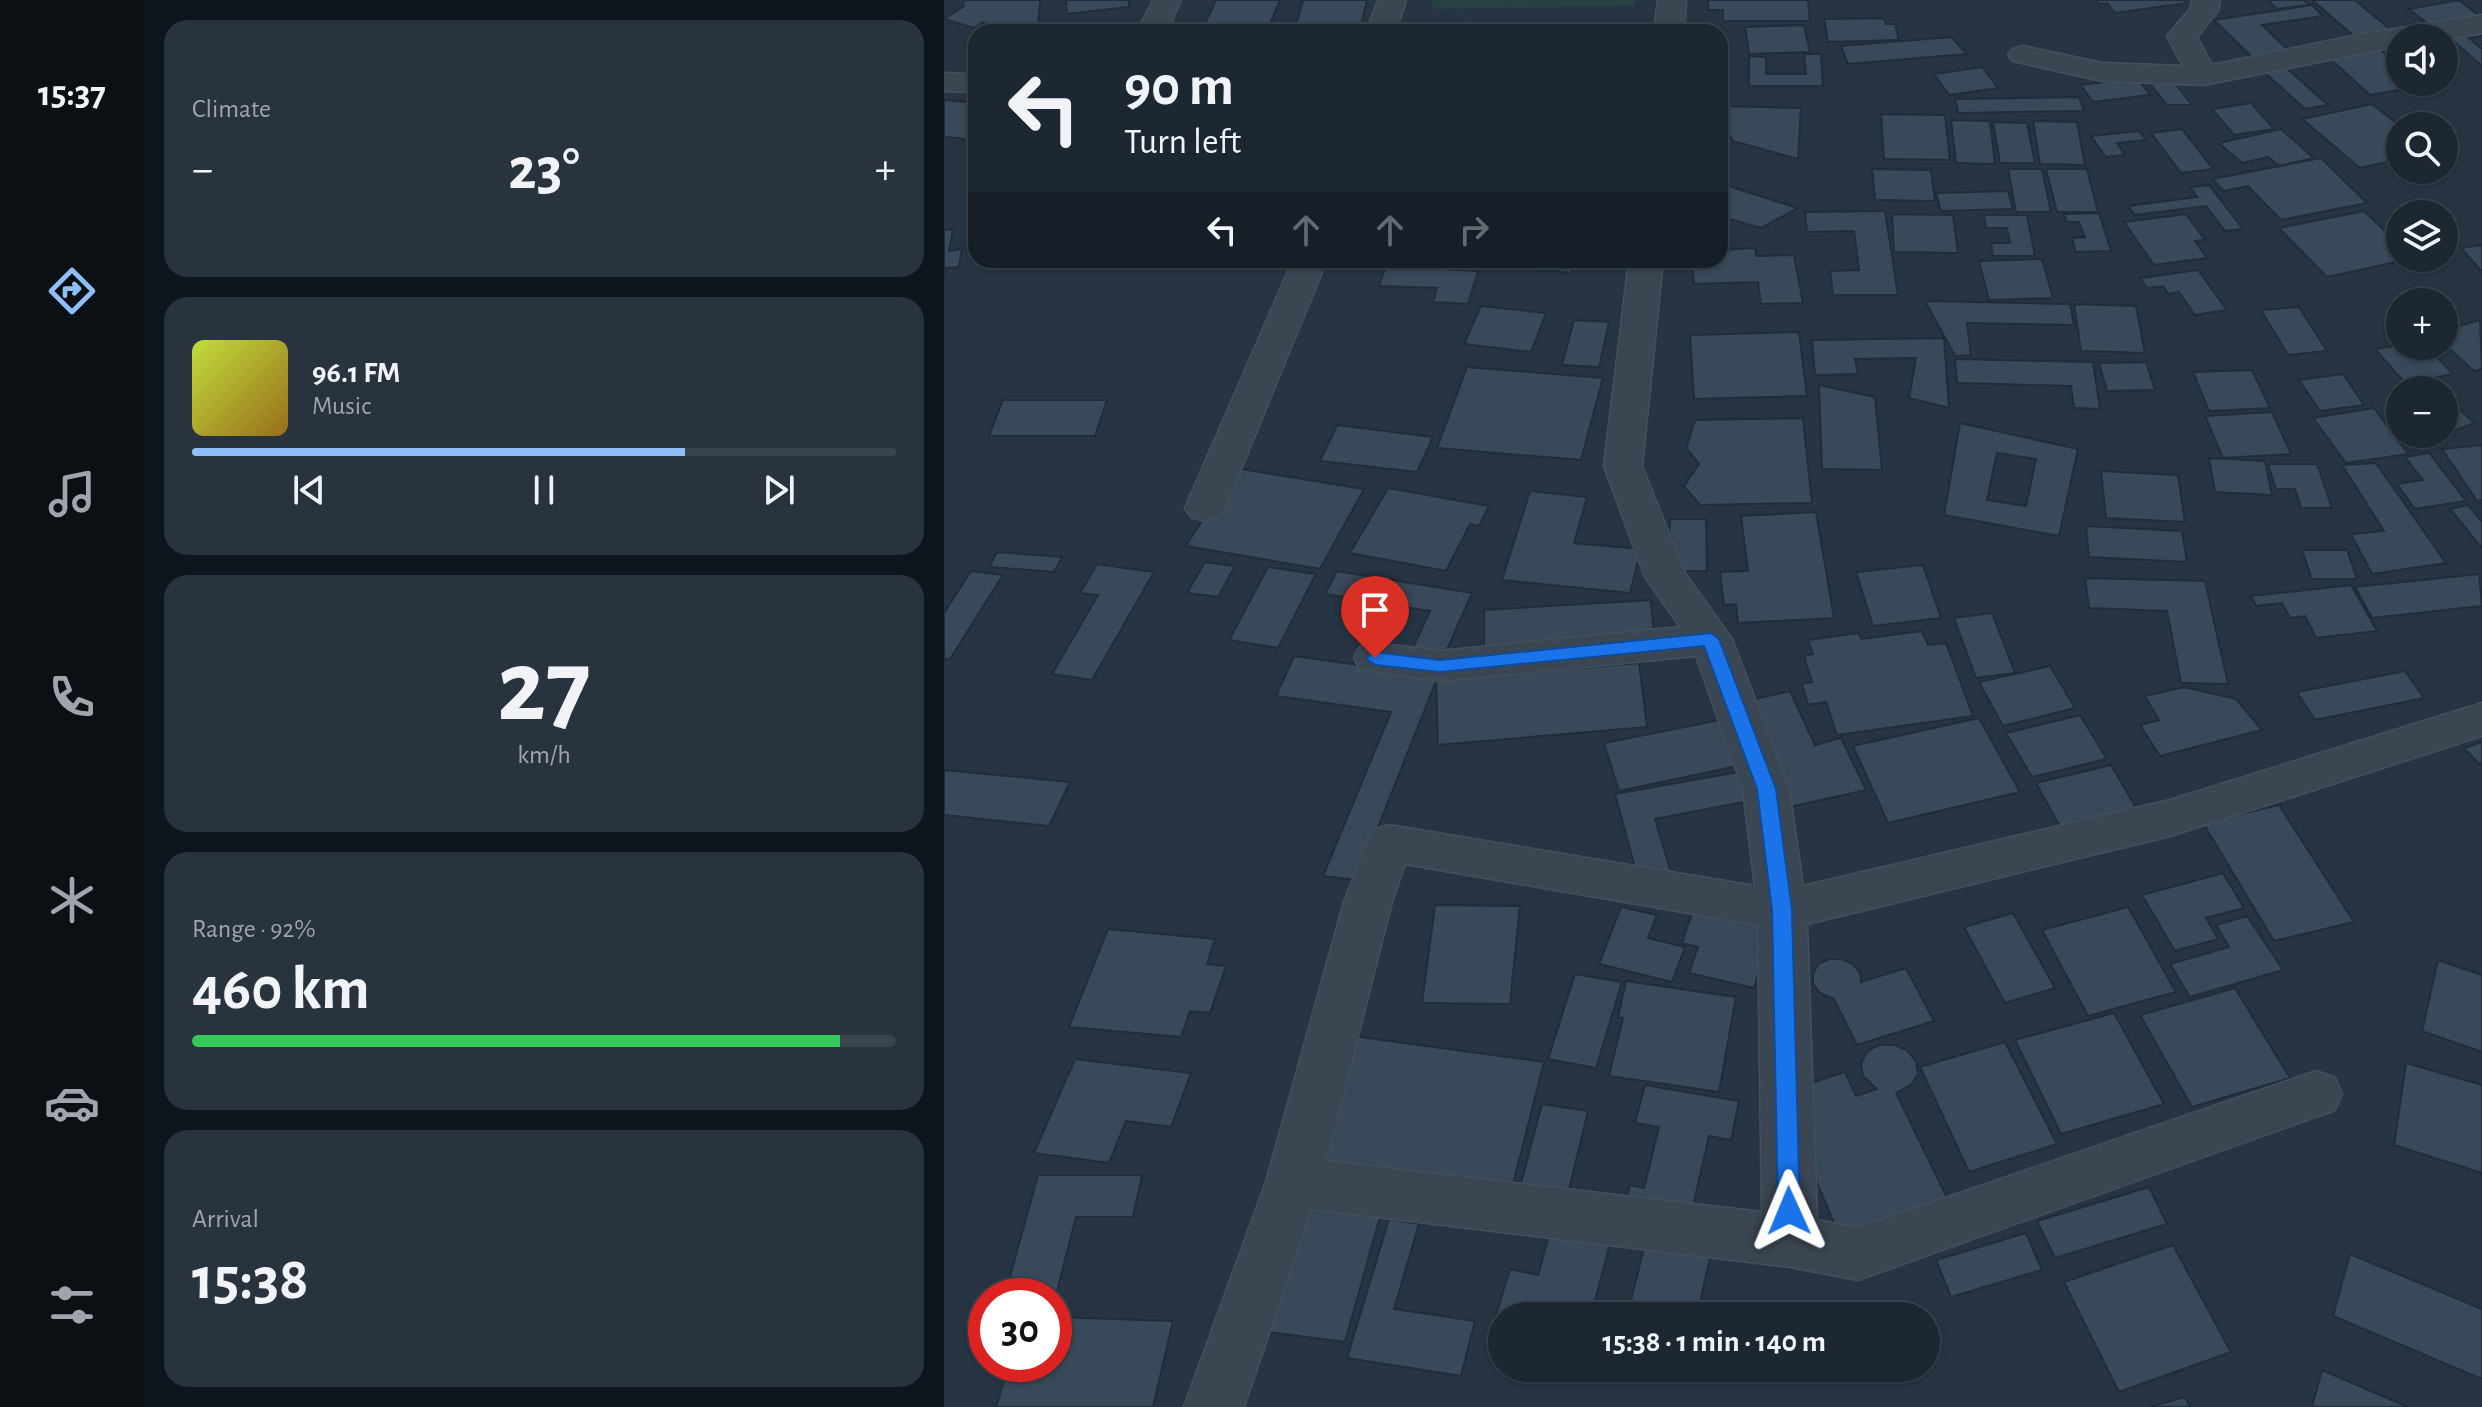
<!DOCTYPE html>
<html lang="en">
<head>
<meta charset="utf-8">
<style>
  :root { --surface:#1c2732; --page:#29333e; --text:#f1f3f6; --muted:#a0a5ac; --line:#3a444d; --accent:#8fbffa }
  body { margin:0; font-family:"Alegreya Sans",sans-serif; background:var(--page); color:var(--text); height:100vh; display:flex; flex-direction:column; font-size:30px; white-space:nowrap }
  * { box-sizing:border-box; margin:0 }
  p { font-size:26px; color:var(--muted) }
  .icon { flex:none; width:44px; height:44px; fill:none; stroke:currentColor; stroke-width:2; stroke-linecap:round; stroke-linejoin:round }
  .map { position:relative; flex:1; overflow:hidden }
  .details { display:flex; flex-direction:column; gap:20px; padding:20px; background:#0f151c; width:800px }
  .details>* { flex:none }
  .top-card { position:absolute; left:24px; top:24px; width:760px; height:244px; border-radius:24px; box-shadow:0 2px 6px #0004,0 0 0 2px var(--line); background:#1c2732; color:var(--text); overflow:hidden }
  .buttons { position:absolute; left:1442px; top:24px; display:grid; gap:16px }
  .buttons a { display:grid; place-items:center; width:72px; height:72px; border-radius:50%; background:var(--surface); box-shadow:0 2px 6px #0004,0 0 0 2px var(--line); font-size:40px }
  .speed { position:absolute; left:24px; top:1278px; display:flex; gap:16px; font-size:40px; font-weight:700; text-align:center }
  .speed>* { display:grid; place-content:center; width:104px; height:104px; border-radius:50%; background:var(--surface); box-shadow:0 2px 6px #0004,0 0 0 2px var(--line); line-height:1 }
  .speed .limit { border:12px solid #d22; background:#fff; color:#111 }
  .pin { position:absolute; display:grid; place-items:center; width:68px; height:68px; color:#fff; margin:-82px -34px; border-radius:50% 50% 50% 0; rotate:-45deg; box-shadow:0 0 8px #0007 }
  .pin .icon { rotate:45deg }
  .me { position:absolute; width:88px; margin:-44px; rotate:359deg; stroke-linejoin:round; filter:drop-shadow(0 0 6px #0008) }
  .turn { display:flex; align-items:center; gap:28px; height:168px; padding:0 24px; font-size:36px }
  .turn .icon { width:104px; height:104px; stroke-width:2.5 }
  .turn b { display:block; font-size:56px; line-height:68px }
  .lanes { display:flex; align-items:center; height:76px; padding:0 24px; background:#0003; justify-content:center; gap:40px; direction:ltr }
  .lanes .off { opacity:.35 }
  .big { font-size:60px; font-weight:700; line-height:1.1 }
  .details .card { flex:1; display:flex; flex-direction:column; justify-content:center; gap:12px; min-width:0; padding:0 28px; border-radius:24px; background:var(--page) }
  .details .dial { align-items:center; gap:0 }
  .dial b { font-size:104px; line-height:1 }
  .song { display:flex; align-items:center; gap:24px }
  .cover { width:96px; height:96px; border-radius:12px; background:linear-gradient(135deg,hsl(70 70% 55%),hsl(40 70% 35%)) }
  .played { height:8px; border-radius:4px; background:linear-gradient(90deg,var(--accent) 70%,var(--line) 70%) }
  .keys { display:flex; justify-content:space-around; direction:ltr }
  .heat { display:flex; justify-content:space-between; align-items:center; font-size:44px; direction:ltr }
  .charge { height:12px; border-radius:6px; background:linear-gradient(90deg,#34c759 92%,var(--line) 0) }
  .trip { position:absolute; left:544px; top:1302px; width:452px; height:80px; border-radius:40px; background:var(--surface); box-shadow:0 2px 6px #0004,0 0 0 2px var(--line); font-weight:700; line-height:80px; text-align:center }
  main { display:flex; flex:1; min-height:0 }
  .tab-bar { display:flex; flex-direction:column; width:144px; justify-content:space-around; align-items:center; background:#0b1014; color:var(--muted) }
  .tab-bar .icon { width:56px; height:56px }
  .tab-bar .on { color:var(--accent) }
  .tab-bar b { font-size:36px; color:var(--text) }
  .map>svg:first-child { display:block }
</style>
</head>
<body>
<main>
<nav class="tab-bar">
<b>15:37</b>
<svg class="icon on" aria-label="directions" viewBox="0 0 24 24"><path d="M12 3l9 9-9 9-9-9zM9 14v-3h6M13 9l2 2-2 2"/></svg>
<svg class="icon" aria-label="music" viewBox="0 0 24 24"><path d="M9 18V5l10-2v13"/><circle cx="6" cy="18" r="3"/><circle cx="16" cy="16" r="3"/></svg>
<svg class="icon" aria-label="phone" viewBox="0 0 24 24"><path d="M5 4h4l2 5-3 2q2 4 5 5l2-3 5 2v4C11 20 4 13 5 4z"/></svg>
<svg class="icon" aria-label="climate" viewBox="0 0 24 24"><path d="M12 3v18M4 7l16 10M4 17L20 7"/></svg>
<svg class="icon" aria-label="car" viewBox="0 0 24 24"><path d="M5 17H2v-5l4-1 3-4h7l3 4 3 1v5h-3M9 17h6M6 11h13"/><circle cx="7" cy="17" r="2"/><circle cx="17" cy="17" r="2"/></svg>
<svg class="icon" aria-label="filters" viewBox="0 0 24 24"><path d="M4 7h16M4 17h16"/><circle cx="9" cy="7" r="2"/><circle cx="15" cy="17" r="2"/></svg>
</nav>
<section class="details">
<div class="card"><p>Climate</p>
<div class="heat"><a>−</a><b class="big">23°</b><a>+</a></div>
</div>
<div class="card">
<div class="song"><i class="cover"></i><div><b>96.1 FM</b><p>Music</p></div></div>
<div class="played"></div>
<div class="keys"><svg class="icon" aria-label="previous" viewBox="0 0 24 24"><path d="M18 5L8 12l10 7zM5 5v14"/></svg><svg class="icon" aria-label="pause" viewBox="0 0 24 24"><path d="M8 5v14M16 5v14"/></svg><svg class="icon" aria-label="next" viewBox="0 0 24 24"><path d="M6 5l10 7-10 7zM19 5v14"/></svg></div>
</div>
<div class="card dial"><b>27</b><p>km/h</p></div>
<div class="card"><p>Range · 92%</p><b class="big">460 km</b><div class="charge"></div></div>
<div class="card"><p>Arrival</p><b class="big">15:38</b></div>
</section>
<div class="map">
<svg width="1538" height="1407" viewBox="0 0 1538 1407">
  <rect width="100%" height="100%" fill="#263443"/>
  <polygon fill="#284244" points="489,0 692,0 690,6 487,9"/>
  <g fill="#384959" stroke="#212d3a" stroke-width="2" fill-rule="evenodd">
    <polygon points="20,0 96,0 94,28 59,32 56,28 39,22 30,28 0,19 19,7"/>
    <polygon points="122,0 185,0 185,7 123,14"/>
    <polygon points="272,0 336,0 323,31 258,30"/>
    <polygon points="359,0 423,0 417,25 352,25"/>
    <polygon points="764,0 864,0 866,21 779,21 779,10 764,10"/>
    <polygon points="1152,0 1240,0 1243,3 1171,13 1163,3 1155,4"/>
    <polygon points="1324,0 1360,0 1365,5 1333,9"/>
    <polygon points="1368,0 1411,0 1454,36 1417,42"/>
    <polygon points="1515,0 1538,18 1538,22 1492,30 1465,9"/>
    <polygon points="1368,5 1379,16 1318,25 1350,56 1313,62 1270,20"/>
    <polygon points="940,18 942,24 951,24 955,40 884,42 880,19"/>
    <polygon points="499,22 578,24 576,32 496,32"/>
    <polygon points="170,24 170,32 105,32 105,31"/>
    <polygon points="860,25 866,52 805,54 801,27"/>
    <polygon points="1538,26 1538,36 1525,38 1538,49 1538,66 1499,32"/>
    <polygon points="1007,37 1023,54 904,64 897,46"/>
    <polygon points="1432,46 1456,67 1456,82 1473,82 1477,86 1426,95 1382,55"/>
    <polygon points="860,54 877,54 879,86 805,86 805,56 822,57 822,74 862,74"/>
    <polygon points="1340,66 1384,105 1361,109 1318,70"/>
    <polygon points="1038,67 1054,88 1005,95 990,74"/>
    <polygon points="1193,78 1206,95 1149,102 1137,85"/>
    <polygon points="1201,78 1227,78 1248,105 1223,105"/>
    <polygon points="1135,97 1140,111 1014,113 1011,99"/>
    <polygon points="0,100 32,103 32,129 23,139 0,137"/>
    <polygon points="1307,103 1330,129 1290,135 1268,109"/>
    <polygon points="1428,104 1456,126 1456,159 1416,168 1358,119"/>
    <polygon points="776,106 857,108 854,159 789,141 776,118"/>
    <polygon points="937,114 1001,115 1006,160 940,159"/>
    <polygon points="1007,120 1046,121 1051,164 1012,163"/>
    <polygon points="1089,121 1133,122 1141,165 1096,164"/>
    <polygon points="1049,122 1083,123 1091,163 1056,163"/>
    <polygon points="1238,129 1269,169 1237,173 1207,133"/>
    <polygon points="1337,129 1370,158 1335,166 1324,157 1298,163 1275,143"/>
    <polygon points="1195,131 1202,140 1173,143 1181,155 1162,157 1147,136"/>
    <polygon points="1377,158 1423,203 1337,220 1304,186 1280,191 1268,179"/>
    <polygon points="928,169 987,170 991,201 931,200"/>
    <polygon points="1064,169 1098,169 1107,212 1072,212"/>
    <polygon points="1102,169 1143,169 1154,212 1113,212"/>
    <polygon points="1265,185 1299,229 1281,231 1262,206 1191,215 1184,206 1253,197 1246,187"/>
    <polygon points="784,186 854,208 817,228 778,217"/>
    <polygon points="1064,191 1069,209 997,211 992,193"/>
    <polygon points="941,211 954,295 889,295 886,271 915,270 910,231 863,232 861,212"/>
    <polygon points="1420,211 1456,245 1456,258 1471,258 1383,277 1335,228"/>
    <polygon points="1155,213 1167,251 1132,252 1128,238 1141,237 1135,222 1123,222 1120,214"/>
    <polygon points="948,214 1009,215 1014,253 950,252"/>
    <polygon points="1242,214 1261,240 1251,241 1263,258 1210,265 1180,222"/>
    <polygon points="1040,215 1083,215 1091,256 1049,256 1047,243 1066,243 1063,228 1042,228"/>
    <polygon points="9,229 5,251 18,249 15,267 2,268 0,281 0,230"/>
    <polygon points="1538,245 1538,272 1517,248"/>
    <polygon points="811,248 812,256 850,255 859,303 817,304 814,282 750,284 748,260 776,260 776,250"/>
    <polygon points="1098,259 1109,298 1045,300 1035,261"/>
    <polygon points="542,260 633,260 627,273 540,264"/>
    <polygon points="442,266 534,271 524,304 489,302 493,288 435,286"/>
    <polygon points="1254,270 1283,310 1251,315 1235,292 1224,294 1219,286 1203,288 1196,278"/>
    <polygon points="981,301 1126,304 1130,325 1023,323 1027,355 1011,356"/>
    <polygon points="1130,304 1192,306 1201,353 1137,351"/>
    <polygon points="537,306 602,313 587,352 520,344"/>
    <polygon points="1355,307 1383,351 1344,355 1317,310"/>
    <polygon points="630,320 665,322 655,367 618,365"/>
    <polygon points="1536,320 1538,369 1530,371 1500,344 1500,330"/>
    <polygon points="855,332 863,396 750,399 746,335"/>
    <polygon points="1000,338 1005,408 965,398 972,358 911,359 914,374 871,375 868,340"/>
    <polygon points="1456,345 1482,346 1509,374 1461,383 1431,349"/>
    <polygon points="1011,359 1149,362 1156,409 1130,408 1127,386 1013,383"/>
    <polygon points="1202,362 1211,390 1163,391 1155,363"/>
    <polygon points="523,367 659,378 637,460 493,448"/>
    <polygon points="1308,370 1326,408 1265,411 1249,372"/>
    <polygon points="1399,374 1420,405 1376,411 1355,380"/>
    <polygon points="875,385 931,397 938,470 878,469"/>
    <polygon points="1500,397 1531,423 1487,439 1481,434 1500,434"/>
    <polygon points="59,400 163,400 151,436 45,436"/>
    <polygon points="1430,408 1464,454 1402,463 1369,418"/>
    <polygon points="1328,412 1347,454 1279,458 1261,416"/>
    <polygon points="859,418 868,503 756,505 740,486 755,464 742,448 751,420"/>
    <path d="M1016,423L1134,449L1115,536L1000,515ZM1053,453L1092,459L1082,506L1043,500Z"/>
    <polygon points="393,425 489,437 473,472 376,461"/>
    <polygon points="1538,445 1538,500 1533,501 1498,449"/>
    <polygon points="1485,453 1522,501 1471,509 1453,484 1479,480 1461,457"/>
    <polygon points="1265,458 1321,461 1328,495 1271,492"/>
    <polygon points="1432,463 1502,563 1428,574 1407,534 1440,531 1398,465"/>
    <polygon points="1324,464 1373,464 1388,508 1357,508 1351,489 1332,489"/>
    <polygon points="291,468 420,489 376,569 242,546"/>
    <polygon points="1157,471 1234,475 1241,522 1162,518"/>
    <polygon points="444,488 545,506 535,526 526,524 502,571 406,553"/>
    <polygon points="586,491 643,497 630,543 697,549 686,593 558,580"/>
    <polygon points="1524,505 1538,522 1538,548 1506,509"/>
    <polygon points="872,512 890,618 794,623 792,604 780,605 776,572 804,571 797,516"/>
    <polygon points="726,519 762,519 763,571 724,571"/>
    <polygon points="1142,526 1238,531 1243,562 1145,557"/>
    <polygon points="1358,550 1403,550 1413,579 1368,579"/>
    <polygon points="53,552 118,557 110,572 45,567"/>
    <polygon points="261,562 291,566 274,597 243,593"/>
    <polygon points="153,564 210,572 148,680 108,674 154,595 136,593"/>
    <polygon points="979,565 997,618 929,626 912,572"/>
    <polygon points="324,567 372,574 334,648 285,640"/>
    <polygon points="27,571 59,575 6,659 0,659 0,613"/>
    <polygon points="393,571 528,593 498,661 465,656 486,611 381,594"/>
    <polygon points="1535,574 1538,606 1428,618 1411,587"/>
    <polygon points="1141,578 1261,581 1284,684 1237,683 1223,611 1145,608"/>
    <polygon points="1407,585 1433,631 1372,638 1361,616 1346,618 1338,603 1312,606 1307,596"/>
    <polygon points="707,600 710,637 540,648 540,610"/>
    <polygon points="1048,613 1071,673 1032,678 1010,618"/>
    <polygon points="978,631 984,645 1002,643 1029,716 893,735 882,702 864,705 858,684 868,682 860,656 869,654 864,640 915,633 917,639"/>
    <polygon points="350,656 494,676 413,880 379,876 447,712 332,696"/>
    <polygon points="695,663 703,727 494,745 492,680"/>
    <polygon points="1106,666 1131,708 1059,726 1035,682"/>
    <polygon points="1461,671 1480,698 1371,720 1353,692"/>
    <polygon points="1240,687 1292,699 1318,730 1216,756 1196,725 1215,720 1201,696"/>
    <polygon points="846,691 871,745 897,738 922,790 846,807 802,701"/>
    <polygon points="1136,715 1163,759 1088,777 1062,733"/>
    <polygon points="1035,718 1076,792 944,823 909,746"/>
    <polygon points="781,719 798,765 675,791 660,743"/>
    <polygon points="1538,742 1538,763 1535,764 1520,748"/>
    <polygon points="1167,765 1197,816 1120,834 1092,783"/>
    <polygon points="0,770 126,782 105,826 0,815"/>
    <polygon points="800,771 810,800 711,819 729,879 696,886 671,794"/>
    <polygon points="1335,805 1410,922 1330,941 1259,823"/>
    <polygon points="1279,873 1300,908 1262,918 1274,939 1231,951 1198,895"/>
    <polygon points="491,905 576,906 566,1004 478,1003"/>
    <polygon points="677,907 713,915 704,938 741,947 728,982 655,964"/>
    <polygon points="1184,907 1232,992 1144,1016 1098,930"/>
    <polygon points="749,910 828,929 810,988 745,973 754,947 738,943"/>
    <polygon points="1069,913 1111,988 1061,1003 1020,927"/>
    <polygon points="1303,916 1339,970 1246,997 1226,964 1285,947 1272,925"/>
    <polygon points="164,929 271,939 263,964 282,966 266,1013 246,1011 237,1037 125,1027"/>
    <polygon points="885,959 897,959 909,964 916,973 917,982 962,968 990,1021 913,1045 890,999 876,993 869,984 869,974 874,964"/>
    <polygon points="1494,960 1538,975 1538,1052 1478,1031"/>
    <polygon points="631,974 678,982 652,1068 604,1059"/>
    <polygon points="682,981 792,997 775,1092 665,1076 679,1018 674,1017"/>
    <polygon points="1291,988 1346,1078 1248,1107 1196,1015"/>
    <polygon points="1170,1013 1220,1104 1117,1134 1071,1040"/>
    <polygon points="409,1036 600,1062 564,1204 362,1174"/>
    <polygon points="1061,1042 1113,1144 1025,1172 976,1067"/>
    <polygon points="935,1045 950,1045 963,1050 972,1061 974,1074 967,1085 952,1093 1008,1208 899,1244 845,1117 858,1086 901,1072 912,1096 933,1089 919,1076 917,1063 923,1052"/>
    <polygon points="131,1059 247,1073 227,1127 182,1121 165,1163 90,1153"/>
    <polygon points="1462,1063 1538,1085 1538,1173 1450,1145"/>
    <polygon points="701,1085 795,1101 787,1140 765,1136 744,1228 678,1215 686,1185 700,1188 715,1127 691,1123"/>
    <polygon points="598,1104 644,1111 620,1210 572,1202"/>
    <polygon points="94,1175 198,1175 189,1217 132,1217 113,1291 62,1291"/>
    <polygon points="1205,1187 1223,1224 1111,1258 1093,1221"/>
    <polygon points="358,1196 439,1206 401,1342 316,1331"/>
    <polygon points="445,1219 475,1224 450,1309 531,1321 517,1376 403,1358"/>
    <polygon points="608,1224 668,1236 647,1316 558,1316 558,1354 541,1351 566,1269 594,1275"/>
    <polygon points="1082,1233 1098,1270 1007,1297 992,1260"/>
    <polygon points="702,1240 767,1253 753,1316 683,1316"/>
    <polygon points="1229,1245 1287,1352 1175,1392 1120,1282"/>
    <polygon points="1406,1254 1538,1309 1538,1379 1389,1316"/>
    <polygon points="110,1317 229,1321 209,1407 52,1407 65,1364 110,1364"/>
    <polygon points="1378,1370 1464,1407 1368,1407"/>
    <polygon points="1241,1397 1246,1407 1205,1407"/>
  </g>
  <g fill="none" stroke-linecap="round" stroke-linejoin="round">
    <defs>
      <g id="minor">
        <polygon points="209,0 237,0 223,32 193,32"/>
        <polygon points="434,0 462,0 452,32 422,32"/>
        <polygon points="714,0 742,0 740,32 710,32"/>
        <polygon points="1248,0 1276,0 1274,11 1253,37 1268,65 1413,35 1538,15 1538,33 1500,39 1456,38 1456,46 1259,85 1158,81 1069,61 1064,55 1069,49 1079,46 1158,63 1239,66 1223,36 1246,9"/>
        <polygon points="0,73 32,74 32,92 0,91"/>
        <polygon points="349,260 383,260 281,508 275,517 261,521 247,517 241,508"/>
        <path d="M685,260H719L698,466L741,573L788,639L845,789L859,886L1226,800L1538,703V736L1226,836L863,924L873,1220L914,1228L1372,1071L1391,1078L1398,1094L1391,1110L914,1280L846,1267L367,1209L300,1407H240L322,1182L400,902L428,830L445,825L811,886L799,789L752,656L496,681L416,669L410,658L416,647L431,643L496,651L736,627L701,577L660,466ZM461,864L814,925L818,1212L382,1161L448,902Z"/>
      </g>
    </defs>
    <use href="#minor" stroke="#444f5c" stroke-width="3"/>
    <use href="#minor" fill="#3b4653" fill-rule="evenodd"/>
  </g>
  <polygon fill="#1a73e8" stroke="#114b97" stroke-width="2" points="767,633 775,639 832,789 848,910 856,1211 853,1219 845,1222 837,1219 834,1211 828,910 813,789 760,646 496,672 431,665 422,658 431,652 496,660"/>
</svg>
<div class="buttons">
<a><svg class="icon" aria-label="sound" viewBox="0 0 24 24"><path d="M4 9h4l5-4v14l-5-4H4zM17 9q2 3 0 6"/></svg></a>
<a><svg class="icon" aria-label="search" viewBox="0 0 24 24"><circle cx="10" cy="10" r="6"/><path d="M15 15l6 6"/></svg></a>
<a><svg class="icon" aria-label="layers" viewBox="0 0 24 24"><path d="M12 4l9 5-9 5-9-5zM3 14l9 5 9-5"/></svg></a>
<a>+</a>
<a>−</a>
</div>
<div class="speed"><div class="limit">30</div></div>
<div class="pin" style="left:431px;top:658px;background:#d93025"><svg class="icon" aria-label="arrive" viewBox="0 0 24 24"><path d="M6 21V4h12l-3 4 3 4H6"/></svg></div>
<svg class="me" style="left:845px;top:1211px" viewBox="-20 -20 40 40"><path d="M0-17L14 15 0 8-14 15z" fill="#1a73e8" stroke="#fff" stroke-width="4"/></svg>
<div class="trip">15:38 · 1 min · 140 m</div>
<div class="top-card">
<div class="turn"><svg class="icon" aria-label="left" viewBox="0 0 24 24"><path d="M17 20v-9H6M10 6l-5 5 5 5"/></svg><div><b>90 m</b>Turn left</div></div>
<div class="lanes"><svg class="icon" aria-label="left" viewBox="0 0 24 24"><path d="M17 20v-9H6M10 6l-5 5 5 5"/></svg><svg class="icon off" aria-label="ahead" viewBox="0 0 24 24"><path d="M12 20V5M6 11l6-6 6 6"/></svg><svg class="icon off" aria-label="ahead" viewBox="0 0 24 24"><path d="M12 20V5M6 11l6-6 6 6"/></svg><svg class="icon off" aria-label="right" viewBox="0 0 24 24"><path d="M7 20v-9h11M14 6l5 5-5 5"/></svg></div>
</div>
</div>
</main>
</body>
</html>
